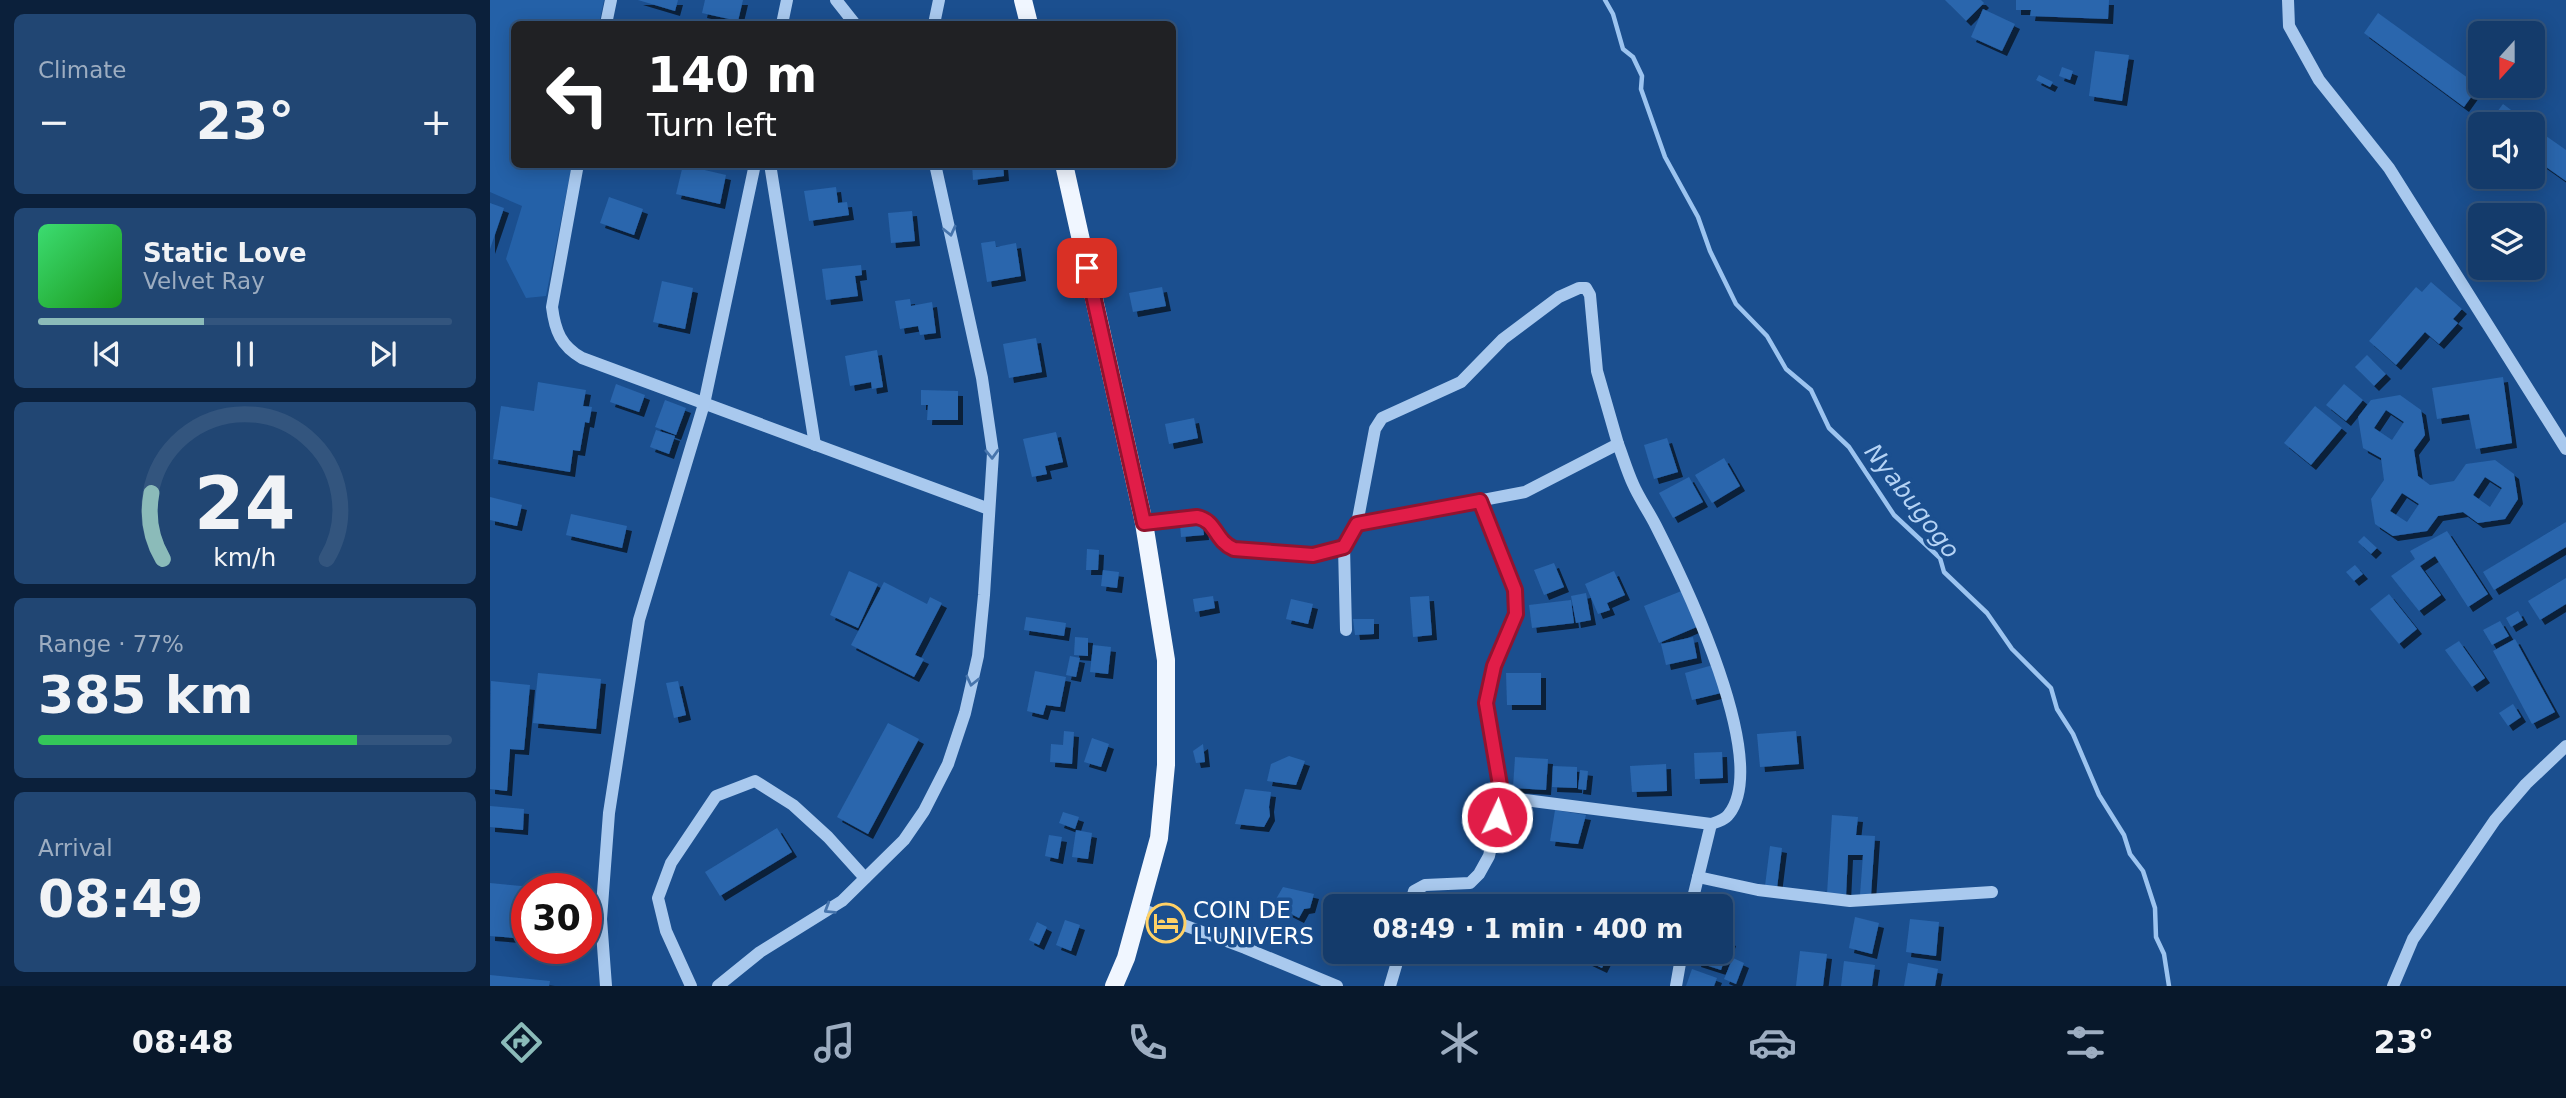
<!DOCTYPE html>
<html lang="en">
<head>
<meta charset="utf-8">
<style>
  :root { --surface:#143b6b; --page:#214673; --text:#f1f3f6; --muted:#9dadc1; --line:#33557e; --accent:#8bbbb9 }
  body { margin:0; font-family:"DejaVu Sans",sans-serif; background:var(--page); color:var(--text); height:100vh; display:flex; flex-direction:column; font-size:26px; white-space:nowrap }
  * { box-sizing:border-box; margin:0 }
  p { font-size:23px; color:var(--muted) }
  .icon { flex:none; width:38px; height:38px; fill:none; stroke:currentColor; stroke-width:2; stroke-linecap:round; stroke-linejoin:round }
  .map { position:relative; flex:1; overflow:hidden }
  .side { display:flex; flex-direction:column; gap:14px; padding:14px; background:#0b203b; width:490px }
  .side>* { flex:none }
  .guide { position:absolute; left:21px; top:21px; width:665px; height:147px; border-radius:10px; box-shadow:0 4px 18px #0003,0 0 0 2px var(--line); background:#202124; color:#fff; overflow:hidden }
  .needle { width:46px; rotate:201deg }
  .controls { position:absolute; left:1978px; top:21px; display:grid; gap:14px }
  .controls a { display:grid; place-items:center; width:77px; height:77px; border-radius:10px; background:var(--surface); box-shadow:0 4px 18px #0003,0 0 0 2px var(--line); font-size:35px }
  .speed { position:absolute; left:21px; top:873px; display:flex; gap:14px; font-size:35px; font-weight:700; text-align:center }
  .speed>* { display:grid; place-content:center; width:91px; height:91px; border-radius:50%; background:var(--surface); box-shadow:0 4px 18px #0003,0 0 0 2px var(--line); line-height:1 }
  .speed .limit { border:10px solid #d22; background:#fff; color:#111 }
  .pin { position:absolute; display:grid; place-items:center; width:60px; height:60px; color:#fff; margin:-30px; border-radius:14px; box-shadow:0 4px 10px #0006 }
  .me { position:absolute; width:77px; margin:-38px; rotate:3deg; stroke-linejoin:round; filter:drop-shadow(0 0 5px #0008) }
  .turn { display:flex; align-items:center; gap:24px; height:147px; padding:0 21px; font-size:32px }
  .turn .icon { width:91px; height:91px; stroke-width:2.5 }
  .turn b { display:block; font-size:49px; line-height:60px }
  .big { font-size:52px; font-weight:700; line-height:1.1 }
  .side .tile { flex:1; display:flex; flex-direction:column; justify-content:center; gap:10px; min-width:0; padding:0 24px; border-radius:10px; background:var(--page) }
  .side .dial { align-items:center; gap:0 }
  .dial svg { height:182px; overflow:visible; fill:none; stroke:var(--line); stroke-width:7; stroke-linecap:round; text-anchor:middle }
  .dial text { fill:var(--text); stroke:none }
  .song { display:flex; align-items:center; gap:21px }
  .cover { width:84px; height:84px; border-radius:10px; background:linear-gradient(135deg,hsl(140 70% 55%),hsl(120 70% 35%)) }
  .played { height:7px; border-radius:4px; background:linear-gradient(90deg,var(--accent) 40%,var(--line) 40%) }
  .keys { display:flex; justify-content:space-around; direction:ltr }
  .heat { display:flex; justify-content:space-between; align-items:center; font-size:38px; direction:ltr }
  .charge { height:10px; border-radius:5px; background:linear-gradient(90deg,#34c759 77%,var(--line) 0) }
  .trip { position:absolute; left:833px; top:894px; width:410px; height:70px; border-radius:10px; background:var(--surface); box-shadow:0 4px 18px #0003,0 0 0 2px var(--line); font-weight:700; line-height:70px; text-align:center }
  .menu { display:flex; height:112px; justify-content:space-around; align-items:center; background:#08182b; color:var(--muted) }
  .menu .icon { width:49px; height:49px }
  .menu .current { color:var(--accent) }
  .menu b { font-size:32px; color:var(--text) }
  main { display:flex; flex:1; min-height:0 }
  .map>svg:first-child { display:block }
</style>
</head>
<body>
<main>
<section class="side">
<div class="tile"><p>Climate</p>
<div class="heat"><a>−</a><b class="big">23°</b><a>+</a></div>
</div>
<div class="tile">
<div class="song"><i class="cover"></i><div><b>Static Love</b><p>Velvet Ray</p></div></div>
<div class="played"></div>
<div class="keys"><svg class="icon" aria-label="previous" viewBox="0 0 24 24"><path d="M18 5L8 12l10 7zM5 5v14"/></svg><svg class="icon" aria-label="pause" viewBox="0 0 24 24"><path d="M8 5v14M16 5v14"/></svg><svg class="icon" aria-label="next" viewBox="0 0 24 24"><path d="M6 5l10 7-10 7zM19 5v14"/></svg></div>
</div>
<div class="tile dial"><svg viewBox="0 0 100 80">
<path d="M14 69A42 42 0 1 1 86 69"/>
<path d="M14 69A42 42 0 0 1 9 40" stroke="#8bbbb9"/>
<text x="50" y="56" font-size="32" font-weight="700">24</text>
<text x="50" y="72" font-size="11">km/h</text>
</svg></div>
<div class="tile"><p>Range · 77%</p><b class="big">385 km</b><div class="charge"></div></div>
<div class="tile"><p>Arrival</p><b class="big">08:49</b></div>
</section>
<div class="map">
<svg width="2076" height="986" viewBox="0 0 2076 986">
  <defs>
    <filter id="shadow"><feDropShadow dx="5" dy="5" stdDeviation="0" flood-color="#0009"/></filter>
  </defs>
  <rect width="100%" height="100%" fill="#1b4f8f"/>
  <polygon fill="#2461a8" points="0,0 114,0 109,24 24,24 24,164 82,165 56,296 36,298 16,259 32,206 0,192"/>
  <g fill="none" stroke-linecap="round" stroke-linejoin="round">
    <polyline stroke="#9cc4f0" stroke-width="4.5" points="1115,0 1123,14 1133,49 1143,57 1152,76 1151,89 1175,157 1208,217 1220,251 1246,304 1277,336 1296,369 1321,390 1339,428 1359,447 1404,515 1450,558 1454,572 1497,613 1522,649 1561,688 1567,709 1583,734 1609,795 1634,835 1640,854 1653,871 1665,908 1666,937 1674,954 1679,986"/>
  </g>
  <g fill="#2a66ad" fill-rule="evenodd" filter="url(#shadow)">
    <polygon points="148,0 188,0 185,11"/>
    <polygon points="215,0 253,0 248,21 212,13"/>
    <polygon points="1455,0 1491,0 1494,3 1476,21"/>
    <polygon points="1526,0 1619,0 1618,19 1540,16 1541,10 1526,10"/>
    <polygon points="1493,9 1525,24 1512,51 1481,37"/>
    <polygon points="1888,13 1989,86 1974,107 1874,33"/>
    <polygon points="1605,51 1639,55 1632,101 1599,96"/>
    <polygon points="1572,67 1583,71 1580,80 1569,76"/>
    <polygon points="1549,75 1563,82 1560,87 1546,80"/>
    <polygon points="2013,104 2040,124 1998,124"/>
    <polygon points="2042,126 2076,150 2076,181 2042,157"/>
    <polygon points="482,164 513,164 514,176 483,180"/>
    <polygon points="193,165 236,175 230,204 186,194"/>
    <polygon points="346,187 348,203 357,202 359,215 319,221 314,191"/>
    <polygon points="119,197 153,209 144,235 110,223"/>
    <polygon points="0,203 14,208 0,249"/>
    <polygon points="422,211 425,241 401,243 398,213"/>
    <polygon points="505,241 506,247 526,243 531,276 497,282 491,243"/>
    <polygon points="371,265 372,275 365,276 368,296 336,300 332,269"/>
    <polygon points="172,281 203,288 195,329 163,322"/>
    <polygon points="1941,282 1972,309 1963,319 1968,323 1949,344 1935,332 1906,365 1879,341 1926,287 1932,292"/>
    <polygon points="672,287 676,306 643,312 639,293"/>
    <polygon points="420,299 421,306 442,302 446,333 430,335 428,326 410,329 405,301"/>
    <polygon points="546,338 552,372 519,378 513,344"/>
    <polygon points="387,350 393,387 382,389 381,382 360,386 355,356"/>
    <polygon points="1877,355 1896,374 1884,386 1865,367"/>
    <polygon points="2013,377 2022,443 1986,449 1979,414 1947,419 1942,388"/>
    <polygon points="48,382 96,390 93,406 102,407 99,423 95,422 90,451 83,450 80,472 3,459 11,406 44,411"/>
    <polygon points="126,384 155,395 149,412 120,402"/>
    <polygon points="1854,384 1873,400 1856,421 1836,405"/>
    <polygon points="431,390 468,391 468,420 437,420 438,405 431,405"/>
    <path d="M1910,395L1931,410L1935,435L1924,450L1928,476L1940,485L1964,481L1976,464L2005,460L2024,474L2028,499L2015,519L1988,523L1973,512L1948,516L1937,531L1903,536L1885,524L1881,499L1894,480L1891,458L1873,448L1868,417L1881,400ZM1896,410L1914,422L1902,440L1884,428ZM1995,477L2012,488L2000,507L1983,495ZM1912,493L1929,504L1917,522L1900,511Z"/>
    <polygon points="175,400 196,408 186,435 165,427"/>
    <polygon points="1825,406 1852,428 1821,465 1794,443"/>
    <polygon points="704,418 708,438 679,444 675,424"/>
    <polygon points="166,430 185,436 179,454 160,447"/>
    <polygon points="566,432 573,462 555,466 557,474 542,477 533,439"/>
    <polygon points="1177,438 1188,472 1164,479 1154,445"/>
    <polygon points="1234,458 1250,486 1222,503 1205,475"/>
    <polygon points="1199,477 1213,502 1183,518 1169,493"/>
    <polygon points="0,497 32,505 27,526 0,520"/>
    <polygon points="81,514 137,526 132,548 76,535"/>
    <polygon points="712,520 714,535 691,537 690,523"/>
    <polygon points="2076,522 2076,547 2004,590 1993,572"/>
    <polygon points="1957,531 1998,594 1978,607 1945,556 1930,566 1951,595 1929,611 1901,576 1925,559 1920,551"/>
    <polygon points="1874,536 1887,548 1881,554 1868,542"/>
    <polygon points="597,549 609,550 608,570 596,570"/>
    <polygon points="1064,563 1074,587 1054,595 1044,570"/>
    <polygon points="1865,565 1873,574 1864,581 1856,572"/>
    <polygon points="613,570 629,572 627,588 611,586"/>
    <polygon points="359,571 388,584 368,628 340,615"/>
    <polygon points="1124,571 1135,595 1117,603 1120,610 1108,614 1095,584"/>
    <polygon points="2076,578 2076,604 2050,620 2038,601"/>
    <polygon points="394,582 437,604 440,597 452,603 425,655 434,659 424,677 361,645"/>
    <polygon points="1194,590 1209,626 1169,643 1154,606"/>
    <polygon points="1096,593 1101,620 1086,623 1081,596"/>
    <polygon points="1899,594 1927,629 1909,644 1880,609"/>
    <polygon points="723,596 725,608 705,612 703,599"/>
    <polygon points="939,596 942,635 923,637 920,597"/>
    <polygon points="801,599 823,604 818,624 796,619"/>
    <polygon points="1081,600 1084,623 1042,628 1039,605"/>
    <polygon points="2028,611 2033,620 2021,627 2016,618"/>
    <polygon points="536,617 576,623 574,636 534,630"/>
    <polygon points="863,619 884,619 884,634 865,635"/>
    <polygon points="2010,621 2019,636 2002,645 1993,630"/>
    <polygon points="585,637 598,638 598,656 584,655"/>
    <polygon points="1203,637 1207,658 1176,665 1171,644"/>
    <polygon points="2025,639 2065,712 2042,724 2003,651"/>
    <polygon points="1969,641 1995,678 1982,687 1955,650"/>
    <polygon points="603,645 621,647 618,674 600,672"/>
    <polygon points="580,656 590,658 586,677 576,675"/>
    <polygon points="1223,665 1231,693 1202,700 1195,673"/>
    <polygon points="545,671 576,677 570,707 556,705 553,715 537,711"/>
    <polygon points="48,673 111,679 106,729 43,723"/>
    <polygon points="1016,673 1051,673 1051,705 1017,705"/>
    <polygon points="1,681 40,685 34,750 20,749 17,791 0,789"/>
    <polygon points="188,681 196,715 184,718 176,683"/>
    <polygon points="2023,704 2031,717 2018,726 2009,713"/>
    <polygon points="398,723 429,739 378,834 347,817"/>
    <polygon points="574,731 584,732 582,764 560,762 561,744 573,745"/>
    <polygon points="1306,731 1309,764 1270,767 1267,734"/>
    <polygon points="602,738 619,744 611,767 594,762"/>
    <polygon points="713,744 715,762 706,763 703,751"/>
    <polygon points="1232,752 1233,778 1205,779 1204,753"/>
    <polygon points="799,756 815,761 806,785 777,781 781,764"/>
    <polygon points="1025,757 1058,759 1056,790 1023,788"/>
    <polygon points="1176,764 1177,791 1142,792 1140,766"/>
    <polygon points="1063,766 1087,767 1087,788 1062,787"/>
    <polygon points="1090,770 1098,771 1096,790 1088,789"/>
    <polygon points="755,789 781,792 779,807 780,816 774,827 745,824"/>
    <polygon points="0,806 34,809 33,830 0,827"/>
    <polygon points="1065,810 1096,815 1088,844 1060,841"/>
    <polygon points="573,812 589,817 585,829 569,823"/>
    <polygon points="1342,815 1368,817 1366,835 1385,836 1381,895 1370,895 1373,855 1358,855 1356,896 1337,894"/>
    <polygon points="287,828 302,852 230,896 215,872"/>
    <polygon points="586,830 602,833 598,859 582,857"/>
    <polygon points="559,835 572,837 568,859 555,856"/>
    <polygon points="1280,846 1292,848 1287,888 1275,886"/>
    <polygon points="0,883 42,887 37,889 37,939 0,936"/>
    <polygon points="793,887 824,894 820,908 814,909 809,918 795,911 786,899"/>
    <polygon points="1118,902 1141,904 1140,906 1117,906"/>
    <polygon points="1365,917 1389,923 1382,954 1359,948"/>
    <polygon points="1420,919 1449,922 1446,956 1416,952"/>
    <polygon points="575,920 590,925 581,951 566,945"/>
    <polygon points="547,922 557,927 549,945 539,940"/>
    <polygon points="1230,937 1241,941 1231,970 1206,962 1209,952 1230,952"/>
    <polygon points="1310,951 1337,954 1333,986 1306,986"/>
    <polygon points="1093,952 1126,952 1125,956 1119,954 1112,968 1091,958"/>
    <polygon points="1243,958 1254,963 1246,984 1234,979"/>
    <polygon points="1354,961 1385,965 1382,986 1351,986"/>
    <polygon points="1418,963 1448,969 1445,986 1414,986"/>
    <polygon points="1202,969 1227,978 1224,986 1196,986"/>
    <polygon points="0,975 60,981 59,986 0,986"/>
  </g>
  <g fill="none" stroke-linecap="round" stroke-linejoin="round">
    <g stroke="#a9c9ee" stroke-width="12">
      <polyline points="346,0 365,24"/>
      <polyline points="1798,0 1799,26 1829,80 1899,168 2076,449"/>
      <polyline points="116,24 121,0"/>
      <polyline points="292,24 297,0"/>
      <polyline points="444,24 449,0"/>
      <path d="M88,164L62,307C65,331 71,346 92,358L499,509"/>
      <polyline points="280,164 325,445"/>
      <path d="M654,523L707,517C726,522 725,540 744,549L823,555L854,547"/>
      <path d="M867,524L1035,492L1128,444C1133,457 1137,471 1143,484C1149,498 1159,512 1166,526C1194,581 1281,760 1239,814C1235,820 1227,822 1221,824"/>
      <polyline points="856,630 854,547 867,524 885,429 892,418 971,382 1013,339 1069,297 1089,288 1096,288 1100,295 1107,371 1128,444"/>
      <polyline points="1012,797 1221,824 1201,906"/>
      <polyline points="1208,877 1268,890 1360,901 1502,892"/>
      <polyline points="920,906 924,891 935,885 980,883 989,874 999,856 1012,797 996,703 1004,666 1026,614 1025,590 990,501"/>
      <polyline points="651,909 755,948 847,986"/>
      <polyline points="116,986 111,919 119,813 149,620 214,404 265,164"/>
      <polyline points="201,986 176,931 168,898 181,863 226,796 265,781 303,805 338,837 375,878"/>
      <polyline points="228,986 270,952 352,901 414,840 434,811 458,764 475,713 488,656 494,595 503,453 492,378 445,164"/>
      <polyline points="900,986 910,952"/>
      <polyline points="1186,986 1192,952"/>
      <polyline points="1903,986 1923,939 2005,820 2036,784 2076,746"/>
    </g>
    <g stroke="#f0f6ff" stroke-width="18">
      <polyline points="533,0 539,24"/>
      <polyline points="574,164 654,523 676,660 676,765 669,838 636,958 624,986"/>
    </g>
  </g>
  <defs><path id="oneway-chevron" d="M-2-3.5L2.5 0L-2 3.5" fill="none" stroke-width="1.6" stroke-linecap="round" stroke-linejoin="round" transform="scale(1.75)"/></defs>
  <g stroke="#4674ac">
    <use href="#oneway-chevron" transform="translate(460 231) rotate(77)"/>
    <use href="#oneway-chevron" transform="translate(502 454) rotate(88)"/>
    <use href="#oneway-chevron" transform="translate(482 681) rotate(103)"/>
    <use href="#oneway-chevron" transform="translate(339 909) rotate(148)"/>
  </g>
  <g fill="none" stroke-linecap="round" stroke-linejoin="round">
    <defs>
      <path id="route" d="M597,268L654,523L707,517C727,521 724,540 744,549L823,555L854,547L867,524L990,501L1025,590L1026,614L1004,666L996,703L1012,797L1007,817"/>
    </defs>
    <use href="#route" stroke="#92132f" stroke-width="18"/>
    <use href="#route" stroke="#e11d48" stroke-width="12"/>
  </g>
  <defs>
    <symbol id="hotel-ring" viewBox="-11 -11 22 22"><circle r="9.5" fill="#1b4f8f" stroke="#ffd166" stroke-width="1.5"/><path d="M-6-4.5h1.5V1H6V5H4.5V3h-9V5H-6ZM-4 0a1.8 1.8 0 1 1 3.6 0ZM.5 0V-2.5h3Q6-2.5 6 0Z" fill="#ffd166"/></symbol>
  </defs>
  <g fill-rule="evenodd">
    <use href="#hotel-ring" x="654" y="901" width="44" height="44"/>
  </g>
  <g text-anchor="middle" stroke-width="7" stroke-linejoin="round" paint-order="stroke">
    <g font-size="23" fill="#fff" stroke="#1b4f8f" text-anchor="start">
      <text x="703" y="918">COIN DE<tspan x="703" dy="26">L'UNIVERS</tspan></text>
    </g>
    <g font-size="24" font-style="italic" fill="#b5d3f5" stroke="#1b4f8f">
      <text transform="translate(1422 501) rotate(52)" y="8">Nyabugogo</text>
    </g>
  </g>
</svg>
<div class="controls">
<a><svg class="needle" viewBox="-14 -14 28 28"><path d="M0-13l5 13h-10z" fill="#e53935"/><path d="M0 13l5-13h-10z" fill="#9dadc1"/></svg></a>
<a><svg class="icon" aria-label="sound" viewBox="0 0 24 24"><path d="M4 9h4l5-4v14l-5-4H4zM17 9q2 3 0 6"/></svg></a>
<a><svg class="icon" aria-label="layers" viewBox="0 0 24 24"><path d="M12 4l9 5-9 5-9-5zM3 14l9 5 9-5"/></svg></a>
</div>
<div class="speed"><div class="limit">30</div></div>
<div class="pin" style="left:597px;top:268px;background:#d93025"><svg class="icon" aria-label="arrive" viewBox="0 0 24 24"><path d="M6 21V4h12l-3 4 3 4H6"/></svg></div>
<svg class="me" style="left:1007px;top:817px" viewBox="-20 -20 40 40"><circle r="17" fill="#e11d48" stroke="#fff" stroke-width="3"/><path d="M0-11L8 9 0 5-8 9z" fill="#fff"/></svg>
<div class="trip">08:49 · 1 min · 400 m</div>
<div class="guide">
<div class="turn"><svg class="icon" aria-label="left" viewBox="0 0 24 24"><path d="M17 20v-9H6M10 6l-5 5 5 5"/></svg><div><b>140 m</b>Turn left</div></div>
</div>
</div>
</main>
<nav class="menu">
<b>08:48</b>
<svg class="icon current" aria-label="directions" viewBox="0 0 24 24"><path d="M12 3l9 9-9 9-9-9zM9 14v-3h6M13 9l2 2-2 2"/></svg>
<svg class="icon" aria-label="music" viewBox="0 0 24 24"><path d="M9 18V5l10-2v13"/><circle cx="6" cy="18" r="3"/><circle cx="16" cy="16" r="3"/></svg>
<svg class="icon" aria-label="phone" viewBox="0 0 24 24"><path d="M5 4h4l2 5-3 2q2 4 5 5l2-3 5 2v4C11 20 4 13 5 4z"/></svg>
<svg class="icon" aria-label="climate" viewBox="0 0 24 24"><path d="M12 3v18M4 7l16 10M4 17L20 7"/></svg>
<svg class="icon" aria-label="car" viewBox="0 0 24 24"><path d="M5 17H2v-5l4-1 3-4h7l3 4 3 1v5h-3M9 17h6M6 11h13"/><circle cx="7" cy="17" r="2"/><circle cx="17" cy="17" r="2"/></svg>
<svg class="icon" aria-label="filters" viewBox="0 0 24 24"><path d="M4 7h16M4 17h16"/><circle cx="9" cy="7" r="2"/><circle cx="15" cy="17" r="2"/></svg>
<b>23°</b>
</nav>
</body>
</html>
